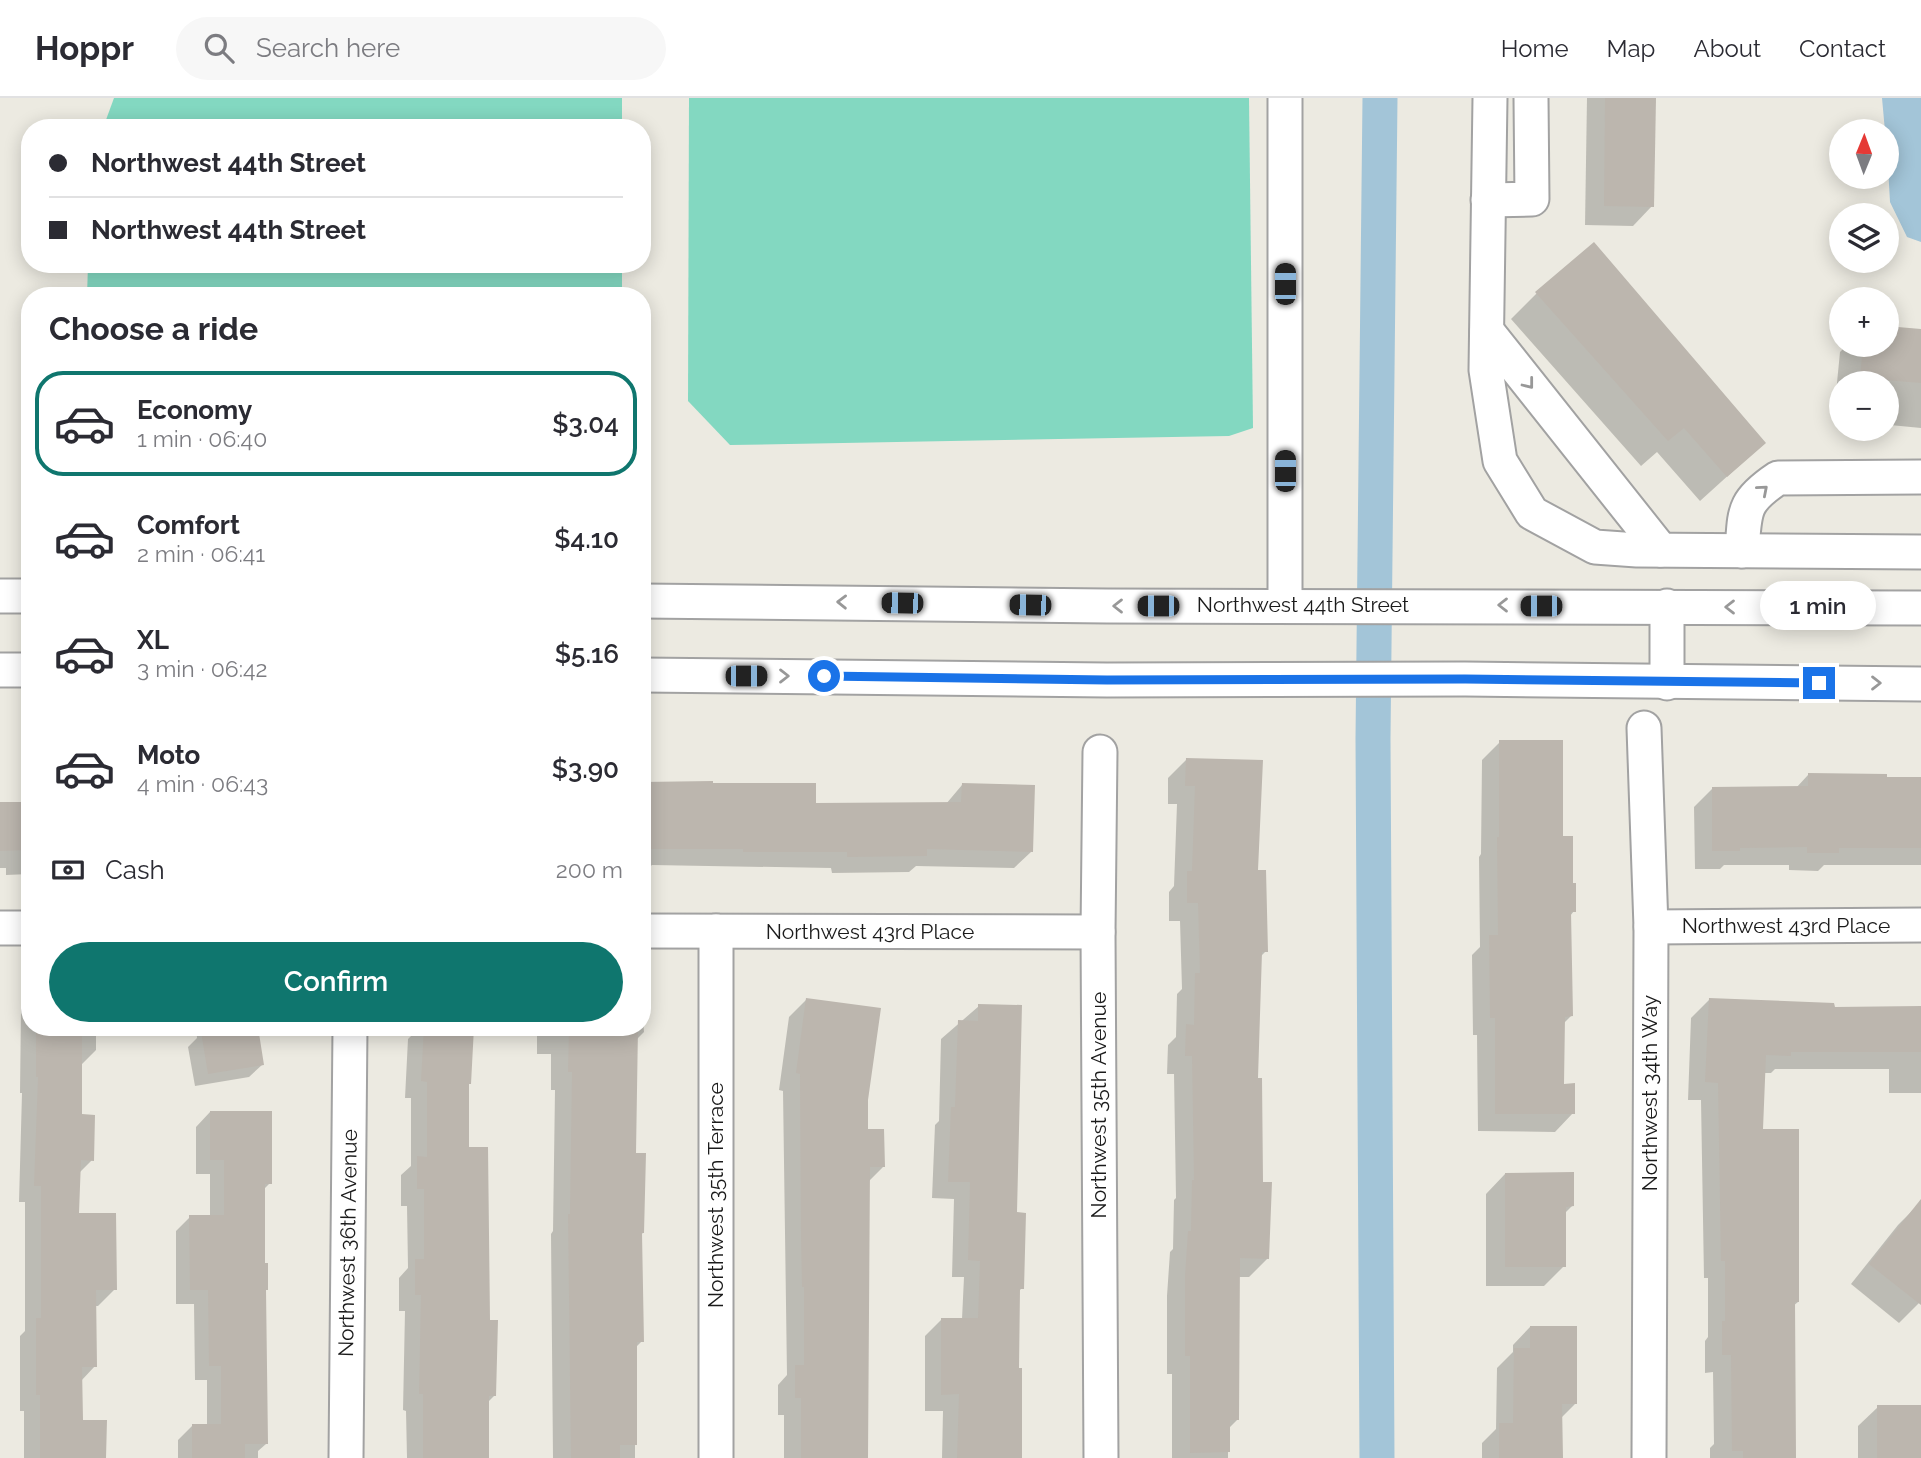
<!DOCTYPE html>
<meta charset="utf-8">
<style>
:root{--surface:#fff;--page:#f7f7f7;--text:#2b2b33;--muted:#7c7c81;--line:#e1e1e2;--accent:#0f766e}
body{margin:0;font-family:Raleway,sans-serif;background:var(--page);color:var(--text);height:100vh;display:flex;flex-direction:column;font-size:26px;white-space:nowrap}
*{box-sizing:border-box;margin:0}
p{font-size:23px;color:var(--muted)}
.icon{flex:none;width:38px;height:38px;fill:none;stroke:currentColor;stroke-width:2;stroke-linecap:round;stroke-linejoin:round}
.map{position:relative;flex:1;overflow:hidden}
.details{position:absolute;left:21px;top:189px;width:630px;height:749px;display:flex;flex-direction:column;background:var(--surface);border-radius:28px;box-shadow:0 4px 18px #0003}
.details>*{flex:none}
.hud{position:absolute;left:21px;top:21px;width:630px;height:154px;border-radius:28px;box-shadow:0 4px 18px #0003;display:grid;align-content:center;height:154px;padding:0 28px;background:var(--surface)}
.needle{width:46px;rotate:1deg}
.controls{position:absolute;left:1829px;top:21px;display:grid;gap:14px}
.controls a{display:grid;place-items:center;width:70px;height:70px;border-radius:50%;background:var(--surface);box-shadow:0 4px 18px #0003;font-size:35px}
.end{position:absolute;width:32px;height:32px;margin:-16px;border:9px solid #1a73e8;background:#fff;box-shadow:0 0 0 4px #fff}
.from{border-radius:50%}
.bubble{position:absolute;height:49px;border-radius:24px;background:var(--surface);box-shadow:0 4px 18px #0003;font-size:23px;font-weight:600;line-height:49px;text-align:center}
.car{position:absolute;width:21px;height:42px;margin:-21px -10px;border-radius:9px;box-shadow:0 0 5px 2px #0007;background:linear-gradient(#222 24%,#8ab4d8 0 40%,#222 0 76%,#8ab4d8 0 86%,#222 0)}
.hud b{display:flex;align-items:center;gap:24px;height:66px;font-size:26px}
.hud b+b{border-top:2px solid var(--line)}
.hud i{width:18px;height:18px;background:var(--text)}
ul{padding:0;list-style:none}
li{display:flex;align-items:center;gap:21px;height:105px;margin:0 14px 10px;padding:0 14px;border:4px solid transparent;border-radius:28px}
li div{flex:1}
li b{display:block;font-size:26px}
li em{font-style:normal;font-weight:600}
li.selected{border-color:var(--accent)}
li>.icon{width:63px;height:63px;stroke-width:1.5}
h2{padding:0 28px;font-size:32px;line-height:84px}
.pay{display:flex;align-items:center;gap:18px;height:77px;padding:0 28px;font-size:26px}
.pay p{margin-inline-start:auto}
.button{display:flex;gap:14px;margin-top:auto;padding:14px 28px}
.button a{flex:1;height:80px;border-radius:42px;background:var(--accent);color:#fff;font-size:28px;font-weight:600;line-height:80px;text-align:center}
header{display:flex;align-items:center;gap:42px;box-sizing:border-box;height:98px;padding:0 35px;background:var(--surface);border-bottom:2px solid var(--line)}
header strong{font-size:33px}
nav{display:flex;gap:38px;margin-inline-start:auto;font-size:24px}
.search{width:490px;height:63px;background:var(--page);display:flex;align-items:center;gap:18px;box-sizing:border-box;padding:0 24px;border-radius:38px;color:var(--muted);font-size:26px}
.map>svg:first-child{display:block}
</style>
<header>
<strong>Hoppr</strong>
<div class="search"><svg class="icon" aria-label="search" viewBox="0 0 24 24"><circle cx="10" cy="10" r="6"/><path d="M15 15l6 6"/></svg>Search here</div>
<nav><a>Home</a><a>Map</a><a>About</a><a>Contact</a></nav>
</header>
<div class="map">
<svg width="1921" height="1360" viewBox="0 0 1921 1360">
<rect width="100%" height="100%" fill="#eceae1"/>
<g fill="#83d8c1">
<polygon points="114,0 622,0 622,30 103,30"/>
<polygon points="689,0 1249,0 1253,330 1229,338 730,347 688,303"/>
<polygon points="88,166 622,166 622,198 87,198"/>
</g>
<polygon fill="#a3c5d8" points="1882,0 1921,0 1921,144 1907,139 1890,104 1886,33 1885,33"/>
<g fill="#0003">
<polygon points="1587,0 1654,0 1652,108 1633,128 1585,127"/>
<polygon points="1537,195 1764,345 1700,403 1657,354 1641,368 1511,221"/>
<polygon points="1921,233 1921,330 1890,327 1892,310 1886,309 1886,285 1841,285 1841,305 1835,305 1840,254 1847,247 1886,247"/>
<polygon points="1500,644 1561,740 1572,787 1574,813 1570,818 1571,918 1563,926 1562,988 1573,1015 1555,1034 1478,1033 1477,937 1473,937 1472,857 1480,849 1479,759 1481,756 1482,662"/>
<polygon points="1187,661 1257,774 1266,853 1260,859 1257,982 1261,1085 1268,1160 1249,1179 1238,1179 1238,1321 1228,1331 1228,1360 1172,1360 1172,1276 1167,1276 1167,1198 1170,1154 1173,1151 1174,1102 1176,1100 1174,976 1167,976 1168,947 1176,939 1177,896 1182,891 1180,823 1169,823 1169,794 1174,788 1177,706 1168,706 1168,680"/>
<polygon points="1808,677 1921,680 1921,767 1824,767 1818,773 1789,772 1789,767 1724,767 1720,771 1695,771 1694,709 1713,690 1796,690"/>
<polygon points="642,686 814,707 946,706 962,687 1031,754 1014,770 916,768 909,774 832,775 831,770 652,767 642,775"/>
<polygon points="0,705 30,705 30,776 6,777 6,770 0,770"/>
<polygon points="807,901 866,1002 866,1033 883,1069 868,1084 866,1360 784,1360 784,1317 778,1317 778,1287 787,1277 783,993 779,992 789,919"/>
<polygon points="30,902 30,929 96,929 96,952 81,967 81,1018 92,1062 78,1076 77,1117 115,1191 98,1208 95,1208 95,1268 81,1283 82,1324 105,1360 24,1360 24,1313 20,1313 20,1238 25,1233 25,1104 19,1104 22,995 20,995 21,911"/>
<polygon points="1709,902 1833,910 1921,910 1921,995 1889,995 1889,971 1775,971 1771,975 1763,975 1761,1033 1798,1204 1793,1208 1793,1360 1710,1360 1710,1350 1714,1346 1713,1274 1705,1275 1705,1243 1708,1239 1708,1180 1704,1180 1701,1002 1688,1002 1691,920"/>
<polygon points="642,904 644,934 636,942 634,1056 643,1135 640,1137 642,1243 635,1250 635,1360 553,1360 551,1136 553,1133 555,992 551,992 551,956 537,956 537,929 642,929"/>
<polygon points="979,908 1015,1116 1022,1190 1018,1194 1017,1272 1020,1360 942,1360 943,1313 925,1313 925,1238 942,1221 962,1221 964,1179 952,1179 954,1101 932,1100 935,1027 939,1023 941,941"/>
<polygon points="196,929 256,929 263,966 249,979 195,988 188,949 197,940"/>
<polygon points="420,929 473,929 468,987 467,1051 488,1223 495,1297 487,1305 488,1360 407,1360 406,1313 403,1312 405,1213 399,1213 399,1180 408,1170 407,1108 401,1108 401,1077 411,1068 411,1000 405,1000 408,941"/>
<polygon points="210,1014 270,1085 263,1092 266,1346 258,1353 258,1360 178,1360 178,1342 193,1327 207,1327 207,1282 195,1282 194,1206 176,1206 176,1133 190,1119 210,1119 210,1076 196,1076 196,1029"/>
<polygon points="1505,1076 1572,1108 1564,1116 1564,1168 1544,1188 1486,1188 1486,1096"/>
<polygon points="1917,1108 1921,1111 1921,1203 1899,1225 1851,1186 1898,1127"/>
<polygon points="1530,1229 1575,1306 1561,1320 1561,1360 1482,1360 1482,1345 1496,1331 1497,1270 1513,1254 1513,1247"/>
<polygon points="1878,1309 1921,1309 1921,1360 1858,1360 1858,1328"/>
</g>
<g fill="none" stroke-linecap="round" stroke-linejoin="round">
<polyline stroke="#a3c5d8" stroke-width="35" points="1377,1360 1373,640 1380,0"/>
</g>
<g fill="#bcb6ae">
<polygon points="1605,0 1656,0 1654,109 1604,108"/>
<polygon points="1594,144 1766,345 1727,379 1684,330 1668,343 1535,194"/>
<polygon points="1886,228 1921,231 1921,285 1860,280 1863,247 1886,247"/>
<polygon points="1499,642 1563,642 1563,738 1573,738 1573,785 1576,785 1576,814 1571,814 1573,918 1565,919 1564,986 1575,985 1575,1016 1495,1016 1495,920 1490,920 1489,837 1498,837 1497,739 1499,739"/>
<polygon points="1186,660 1263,662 1258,772 1266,772 1268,854 1262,854 1258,980 1262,980 1263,1084 1272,1084 1269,1161 1240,1160 1239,1322 1230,1322 1230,1354 1190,1355 1190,1258 1185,1258 1185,1178 1188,1133 1191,1133 1192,1082 1194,1082 1192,958 1185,958 1186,926 1194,927 1195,875 1200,875 1198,805 1187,805 1187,773 1192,773 1195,688 1185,688"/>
<polygon points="1808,675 1887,676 1887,679 1921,679 1921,750 1839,750 1839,755 1807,755 1807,749 1740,750 1740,753 1712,753 1712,689 1808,688"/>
<polygon points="713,683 713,685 816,685 816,705 961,704 962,685 1035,687 1033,754 927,751 927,758 847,759 847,754 743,754 743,751 642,751 642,684"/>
<polygon points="0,704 30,704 30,752 0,753"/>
<polygon points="806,900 881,910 868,1002 868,1031 884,1031 885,1069 870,1069 868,1360 801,1360 801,1300 795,1300 795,1267 804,1267 804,1189 802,1189 801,1137 800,976 796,975"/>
<polygon points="1709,900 1834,905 1835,909 1921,908 1921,954 1791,954 1791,958 1766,957 1763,1031 1799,1031 1799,1204 1795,1204 1796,1360 1743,1360 1743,1353 1732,1353 1731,1257 1722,1257 1722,1223 1725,1223 1725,1163 1721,1163 1718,985 1705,984"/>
<polygon points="978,906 1022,907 1017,1114 1026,1115 1024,1191 1020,1191 1019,1270 1022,1270 1022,1360 957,1360 959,1296 941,1297 941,1220 978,1220 980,1163 968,1162 970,1084 948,1084 951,1009 955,1009 958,922 978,923"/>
<polygon points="36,929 82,929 82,1016 95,1017 94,1063 81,1062 79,1115 116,1115 117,1192 96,1192 97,1269 82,1269 83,1322 107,1322 106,1360 40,1360 40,1297 36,1297 36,1220 41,1220 41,1088 34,1088 38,979 36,979"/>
<polygon points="211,929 258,929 264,967 208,976 201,934 211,932"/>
<polygon points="424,929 474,929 471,986 469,986 469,1049 488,1049 490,1222 498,1222 496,1298 489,1298 489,1360 423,1360 423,1296 419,1296 421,1197 415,1197 415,1161 424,1161 424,1091 417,1091 417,1058 427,1059 427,984 421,983"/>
<polygon points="569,929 638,929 636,1055 646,1055 644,1135 642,1135 644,1244 637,1244 637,1347 620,1347 620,1360 571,1360 568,1116 570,1116 572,974 568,974"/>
<polygon points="210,1013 272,1013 272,1086 265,1086 265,1165 268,1165 268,1192 266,1192 268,1346 245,1346 245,1360 192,1360 192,1326 221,1326 221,1268 209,1268 208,1192 190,1192 189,1117 224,1117 224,1062 210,1062"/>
<polygon points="1574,1074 1574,1108 1566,1109 1566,1169 1505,1169 1505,1075"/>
<polygon points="1921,1101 1921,1207 1869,1166"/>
<polygon points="1530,1228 1577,1228 1577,1306 1562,1306 1563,1360 1499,1360 1499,1325 1513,1325 1514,1250 1530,1250"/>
<rect x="1877" y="1307" width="44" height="53"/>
</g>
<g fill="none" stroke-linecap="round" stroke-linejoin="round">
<g stroke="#a2a2a2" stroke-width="37">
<g id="minor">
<polyline points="1490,0 1486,272 1500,363 1532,415 1595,449 1637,452 1921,454"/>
<polyline points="1488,102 1532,101 1531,0"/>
<polyline points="1487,233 1661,452"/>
<path d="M1742 453C1745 413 1742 404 1778 380L1921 379"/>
<polyline points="0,498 30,498"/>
<polyline points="642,503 1107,508 1921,510"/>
<polyline points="1285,507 1285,0"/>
<polyline points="1667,508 1667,585"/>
<polyline points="0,572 30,572"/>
<polyline points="642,577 1107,582 1465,581 1921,586"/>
<polyline points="1644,630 1651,829 1649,1360"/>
<polyline points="1100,654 1098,834 1101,1360"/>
<polyline points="1651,829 1921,827"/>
<polyline points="0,830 30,830"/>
<polyline points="642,833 1098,834"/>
<polyline points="716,833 716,1360"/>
<polyline points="346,1360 350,929"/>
</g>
</g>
<use href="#minor" stroke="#fff" stroke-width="33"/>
</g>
<defs><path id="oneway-chevron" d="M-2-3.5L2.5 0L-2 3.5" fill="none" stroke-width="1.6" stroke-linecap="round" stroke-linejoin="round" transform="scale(1.75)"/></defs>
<g stroke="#989898">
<use href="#oneway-chevron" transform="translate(1529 286) rotate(52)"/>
<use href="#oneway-chevron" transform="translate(1763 392) rotate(-41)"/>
<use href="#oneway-chevron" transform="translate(842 504) rotate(-179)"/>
<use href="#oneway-chevron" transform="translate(1503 507) rotate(-180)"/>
<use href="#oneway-chevron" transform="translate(1118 508) rotate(180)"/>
<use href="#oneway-chevron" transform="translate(1730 509) rotate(-180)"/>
<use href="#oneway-chevron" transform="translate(784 578)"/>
<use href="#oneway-chevron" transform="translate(1876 585)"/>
</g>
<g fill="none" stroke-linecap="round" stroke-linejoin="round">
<polyline stroke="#1a73e8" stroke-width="9" points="824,578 1107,582 1465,581 1819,585"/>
</g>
<g text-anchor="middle" stroke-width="5" stroke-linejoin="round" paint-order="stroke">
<g font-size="21" fill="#1b1b1b" stroke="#fff">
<text x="1303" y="514">Northwest 44th Street</text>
<text x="1786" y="835">Northwest 43rd Place</text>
<text x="870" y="841">Northwest 43rd Place</text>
<text transform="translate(1650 995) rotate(-90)" y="7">Northwest 34th Way</text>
<text transform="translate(1099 1007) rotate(-90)" y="7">Northwest 35th Avenue</text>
<text transform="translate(716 1097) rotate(-90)" y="7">Northwest 35th Terrace</text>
<text transform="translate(348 1145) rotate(-89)" y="7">Northwest 36th Avenue</text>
</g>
</g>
</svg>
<div class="controls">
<a><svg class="needle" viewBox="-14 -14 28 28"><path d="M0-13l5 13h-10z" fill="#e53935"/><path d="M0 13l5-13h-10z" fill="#7c7c81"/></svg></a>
<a><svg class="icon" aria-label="layers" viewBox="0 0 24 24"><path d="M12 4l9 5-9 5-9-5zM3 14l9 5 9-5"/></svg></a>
<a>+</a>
<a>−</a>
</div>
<i class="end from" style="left:824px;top:578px"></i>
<i class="end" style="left:1819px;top:585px"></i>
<div class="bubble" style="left:1760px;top:483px;width:116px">1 min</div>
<i class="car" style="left:1285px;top:186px;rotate:0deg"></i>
<i class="car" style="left:1285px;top:373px;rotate:0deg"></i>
<i class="car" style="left:902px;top:505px;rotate:271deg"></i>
<i class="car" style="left:1030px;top:507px;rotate:271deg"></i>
<i class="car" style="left:1158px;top:508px;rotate:270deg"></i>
<i class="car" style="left:1541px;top:508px;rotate:270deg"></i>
<i class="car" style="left:746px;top:578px;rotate:90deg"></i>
<div class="hud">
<b><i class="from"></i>Northwest 44th Street</b>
<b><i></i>Northwest 44th Street</b>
</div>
<section class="details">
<h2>Choose a ride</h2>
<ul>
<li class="selected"><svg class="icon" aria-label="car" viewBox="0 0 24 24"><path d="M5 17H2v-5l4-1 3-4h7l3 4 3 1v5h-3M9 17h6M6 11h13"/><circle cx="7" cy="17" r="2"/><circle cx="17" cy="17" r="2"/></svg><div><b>Economy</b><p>1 min · 06:40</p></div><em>$3.04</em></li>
<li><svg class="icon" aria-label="car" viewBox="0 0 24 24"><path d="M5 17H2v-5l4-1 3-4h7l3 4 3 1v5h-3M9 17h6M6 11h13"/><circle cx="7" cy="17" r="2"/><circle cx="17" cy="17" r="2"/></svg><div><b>Comfort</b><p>2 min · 06:41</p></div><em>$4.10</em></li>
<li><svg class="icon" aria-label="car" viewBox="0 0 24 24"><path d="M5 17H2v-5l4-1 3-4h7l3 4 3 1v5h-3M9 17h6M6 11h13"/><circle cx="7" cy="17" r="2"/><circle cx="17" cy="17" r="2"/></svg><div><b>XL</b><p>3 min · 06:42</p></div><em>$5.16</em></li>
<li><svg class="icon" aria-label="car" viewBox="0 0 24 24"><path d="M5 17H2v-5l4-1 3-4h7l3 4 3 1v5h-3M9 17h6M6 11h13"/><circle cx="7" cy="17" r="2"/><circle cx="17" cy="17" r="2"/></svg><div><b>Moto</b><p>4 min · 06:43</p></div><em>$3.90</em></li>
</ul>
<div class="pay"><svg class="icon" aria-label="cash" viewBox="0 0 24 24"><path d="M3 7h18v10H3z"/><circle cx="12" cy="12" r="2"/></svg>Cash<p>200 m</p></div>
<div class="button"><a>Confirm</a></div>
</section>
</div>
